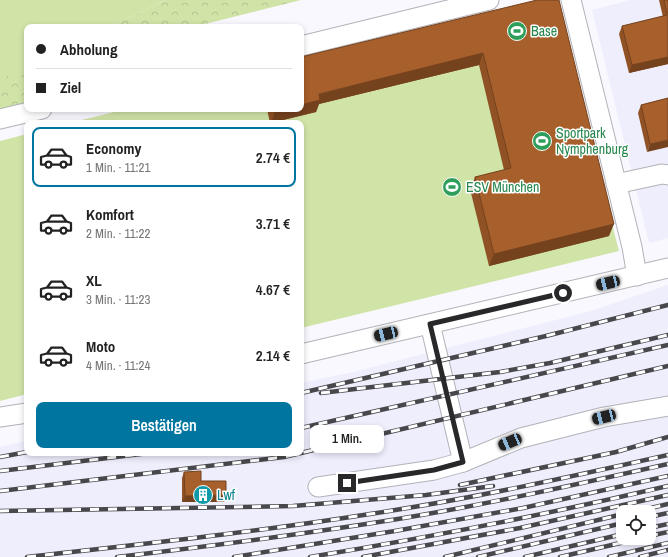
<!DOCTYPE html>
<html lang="de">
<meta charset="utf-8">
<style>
:root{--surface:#fff;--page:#f6f6f6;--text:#222;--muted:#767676;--line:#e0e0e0;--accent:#00759f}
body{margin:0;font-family:"Archivo Narrow",sans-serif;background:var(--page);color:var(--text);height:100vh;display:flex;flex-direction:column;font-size:15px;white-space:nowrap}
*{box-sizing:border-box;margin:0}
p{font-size:13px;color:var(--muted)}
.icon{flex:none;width:22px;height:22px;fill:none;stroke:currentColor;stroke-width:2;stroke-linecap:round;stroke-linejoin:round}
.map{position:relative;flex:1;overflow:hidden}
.side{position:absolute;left:24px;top:120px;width:280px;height:336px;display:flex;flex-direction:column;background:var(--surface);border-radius:8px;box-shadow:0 2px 6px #0003}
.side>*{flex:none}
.banner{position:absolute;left:24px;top:24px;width:280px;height:88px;border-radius:8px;box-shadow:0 2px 6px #0003;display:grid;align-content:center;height:88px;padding:0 12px;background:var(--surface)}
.tools{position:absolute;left:616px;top:505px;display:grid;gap:8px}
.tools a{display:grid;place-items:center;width:40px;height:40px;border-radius:8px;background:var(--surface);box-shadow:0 2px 6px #0003;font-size:20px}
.end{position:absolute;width:18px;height:18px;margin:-9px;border:5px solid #28282b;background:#fff;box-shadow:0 0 0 2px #fff}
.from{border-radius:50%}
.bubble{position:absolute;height:28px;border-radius:8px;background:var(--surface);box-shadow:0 2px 6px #0003;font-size:13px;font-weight:600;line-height:28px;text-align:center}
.car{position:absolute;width:12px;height:24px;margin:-12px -6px;border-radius:5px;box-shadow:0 0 3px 1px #0007;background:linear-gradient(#222 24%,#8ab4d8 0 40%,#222 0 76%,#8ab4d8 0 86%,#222 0)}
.banner b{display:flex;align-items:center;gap:14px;height:38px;font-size:15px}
.banner b+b{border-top:1px solid var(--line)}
.banner i{width:10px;height:10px;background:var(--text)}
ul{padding:7px 0 0;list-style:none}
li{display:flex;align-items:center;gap:12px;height:60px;margin:0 8px 6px;padding:0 4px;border:2px solid transparent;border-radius:8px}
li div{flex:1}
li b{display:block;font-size:15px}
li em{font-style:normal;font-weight:600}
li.current{border-color:var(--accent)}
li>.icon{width:36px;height:36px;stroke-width:1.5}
.primary-button{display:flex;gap:8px;margin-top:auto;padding:8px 12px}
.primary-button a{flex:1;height:46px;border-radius:8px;background:var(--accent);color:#fff;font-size:16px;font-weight:600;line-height:46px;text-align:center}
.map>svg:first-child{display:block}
</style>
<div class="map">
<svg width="668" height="557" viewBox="0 0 668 557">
<defs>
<pattern id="park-crowns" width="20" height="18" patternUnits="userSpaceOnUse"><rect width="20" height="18" fill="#d1e4a8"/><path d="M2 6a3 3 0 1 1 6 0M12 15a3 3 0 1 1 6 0" fill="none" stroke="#b3c491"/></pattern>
</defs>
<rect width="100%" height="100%" fill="#f8f8fe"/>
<g fill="#eeeefd" fill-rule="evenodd">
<polygon points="631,0 668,0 668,238 649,243 592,10"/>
<path d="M668 285V557H0V447L27 441V453H301V383L353 372 591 311ZM623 512H649V538H623Z"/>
</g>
<g fill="url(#park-crowns)">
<polygon points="166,0 301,0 193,27 109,27"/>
<polygon points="27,66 27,106 0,113 0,78"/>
</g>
<g fill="#d1e4a8">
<polygon points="0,0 166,0 109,27 27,27 27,66 0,79"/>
<polygon points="554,2 619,251 301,328 301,123 70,123 126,109 301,109"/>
<polygon points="27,134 27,394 0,401 0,141"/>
</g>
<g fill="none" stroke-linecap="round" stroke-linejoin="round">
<g stroke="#b2b2b9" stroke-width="21">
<g id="minor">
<polyline points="571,0 632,247 637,276"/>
<polyline points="301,46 489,0"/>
<polyline points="0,119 42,109"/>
<polyline points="616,184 662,174 668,175"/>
<polyline points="430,324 463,462"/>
<polyline points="301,354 668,268"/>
<polyline points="0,417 27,413"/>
<polyline points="318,487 434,470 463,462 521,438 604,417 668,406"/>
</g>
</g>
<use href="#minor" stroke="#fff" stroke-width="19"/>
<g stroke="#48484c" stroke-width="4.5">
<g id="rail">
<polyline points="301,393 546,336 668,305"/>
<polyline points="321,393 500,372 550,363 668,335"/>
<polyline points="301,428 668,345"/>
<polyline points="0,457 27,452"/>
<polyline points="0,471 149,453"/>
<polyline points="460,485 616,452 668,437"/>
<polyline points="0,491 284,457 668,366"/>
<polyline points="0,511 293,506 426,495 493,486"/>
<polyline points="634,512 668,504"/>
<polyline points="649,517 668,513"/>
<polyline points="649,528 668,524"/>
<polyline points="649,536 668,532"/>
<path d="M27 557C142 544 256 532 370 514 470 499 570 477 668 455"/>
<path d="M117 557C211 546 305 534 398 519 489 504 579 484 668 464"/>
<polyline points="234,557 395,531 523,508 668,476"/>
<path d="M310 557C431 537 549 514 668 486"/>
<polyline points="363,557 520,528 668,495"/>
<polyline points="445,557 623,514"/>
<polyline points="478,557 623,523"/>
<polyline points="525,557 623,534"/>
<polyline points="560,557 642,538"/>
<polyline points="609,557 668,543"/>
<polyline points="640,557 668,550"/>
</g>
</g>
<use href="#rail" stroke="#fff" stroke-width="3" stroke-dasharray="9" stroke-linecap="butt"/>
</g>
<g fill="#905225">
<polygon points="537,0 609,236 489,266 470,189 475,177 504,170 479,65 319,104 316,112 270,123 267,109 301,109"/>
<polygon points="659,0 668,0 668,64 629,73 619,34 622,26 663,17"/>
<polygon points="668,98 647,152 638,113 641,105"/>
<polygon points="184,472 226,495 224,502 182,502 182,478"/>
</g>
<g fill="#75421e">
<polygon points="483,53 479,65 319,104 316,112 271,123 275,111 285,109 301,109 301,105 319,94"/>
<polygon points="668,57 668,64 629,73 632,65"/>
<polygon points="668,140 668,147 647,152 650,144"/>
<polygon points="614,224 609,236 489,266 494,254"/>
<polygon points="226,495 224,502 182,502 185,496"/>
</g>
<g fill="#a75f2b" stroke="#75421e">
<polygon points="537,0 559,0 614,224 494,254 475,177 511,168 483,53 319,94 320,100 301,105 301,57"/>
<polygon points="664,0 668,0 668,57 632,65 622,26 667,15"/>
<polygon points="668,98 668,140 650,144 641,105"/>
<polygon points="274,109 285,109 275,111"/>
<polygon points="201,471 201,481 226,481 226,495 185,496 184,472"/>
</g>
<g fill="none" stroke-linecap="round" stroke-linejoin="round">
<polyline stroke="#28282b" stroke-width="5" points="347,483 434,470 463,462 430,324 563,293"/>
</g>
<defs>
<g id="stadium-disc" transform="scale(1)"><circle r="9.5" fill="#2e9e5b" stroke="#fff"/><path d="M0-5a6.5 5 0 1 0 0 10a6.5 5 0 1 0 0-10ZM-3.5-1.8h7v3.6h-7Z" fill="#fff"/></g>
<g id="building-disc" transform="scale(1)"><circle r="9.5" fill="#0f9aa8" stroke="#fff"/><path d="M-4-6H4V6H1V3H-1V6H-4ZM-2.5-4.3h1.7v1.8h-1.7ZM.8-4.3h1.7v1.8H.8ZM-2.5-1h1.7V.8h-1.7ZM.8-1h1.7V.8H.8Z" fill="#fff"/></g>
</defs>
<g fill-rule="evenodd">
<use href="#stadium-disc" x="517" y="31"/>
<use href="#stadium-disc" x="542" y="141"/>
<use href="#stadium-disc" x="452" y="187"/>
<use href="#building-disc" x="203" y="495"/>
</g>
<g text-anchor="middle" stroke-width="3" stroke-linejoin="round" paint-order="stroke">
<g font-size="14" fill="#27864d" stroke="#fff" text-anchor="start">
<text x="531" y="36">Base</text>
<text x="556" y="138">Sportpark<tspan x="556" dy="16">Nymphenburg</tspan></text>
<text x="466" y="192">ESV München</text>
</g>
<g font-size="14" fill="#0d838f" stroke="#fff" text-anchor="start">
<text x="217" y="500">Lwf</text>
</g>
</g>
</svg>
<div class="tools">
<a><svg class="icon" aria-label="locate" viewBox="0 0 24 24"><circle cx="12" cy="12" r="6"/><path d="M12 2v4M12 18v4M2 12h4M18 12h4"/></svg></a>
</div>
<i class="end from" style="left:563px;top:293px"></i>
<i class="end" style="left:347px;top:483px"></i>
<div class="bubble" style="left:310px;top:425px;width:74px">1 Min.</div>
<i class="car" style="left:608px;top:283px;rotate:257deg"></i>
<i class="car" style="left:386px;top:334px;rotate:257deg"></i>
<i class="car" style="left:604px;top:417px;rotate:256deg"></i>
<i class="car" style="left:510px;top:442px;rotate:247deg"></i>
<div class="banner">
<b><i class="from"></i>Abholung</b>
<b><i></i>Ziel</b>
</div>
<section class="side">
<ul>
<li class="current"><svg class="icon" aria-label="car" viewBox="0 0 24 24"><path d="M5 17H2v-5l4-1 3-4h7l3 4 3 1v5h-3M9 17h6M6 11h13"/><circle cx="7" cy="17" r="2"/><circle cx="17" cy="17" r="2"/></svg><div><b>Economy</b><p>1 Min. · 11:21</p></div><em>2.74 €</em></li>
<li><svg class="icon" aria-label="car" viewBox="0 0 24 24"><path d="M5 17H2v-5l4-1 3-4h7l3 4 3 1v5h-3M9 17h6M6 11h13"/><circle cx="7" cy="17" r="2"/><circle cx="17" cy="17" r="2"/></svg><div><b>Komfort</b><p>2 Min. · 11:22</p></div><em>3.71 €</em></li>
<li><svg class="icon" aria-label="car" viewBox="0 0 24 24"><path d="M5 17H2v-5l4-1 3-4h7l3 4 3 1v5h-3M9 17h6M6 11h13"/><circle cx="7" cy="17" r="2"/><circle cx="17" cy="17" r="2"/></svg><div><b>XL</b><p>3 Min. · 11:23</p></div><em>4.67 €</em></li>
<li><svg class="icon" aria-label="car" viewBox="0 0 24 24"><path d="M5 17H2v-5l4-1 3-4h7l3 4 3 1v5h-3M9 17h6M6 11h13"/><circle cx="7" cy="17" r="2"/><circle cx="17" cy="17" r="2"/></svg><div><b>Moto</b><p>4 Min. · 11:24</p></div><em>2.14 €</em></li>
</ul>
<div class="primary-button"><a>Bestätigen</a></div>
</section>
</div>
